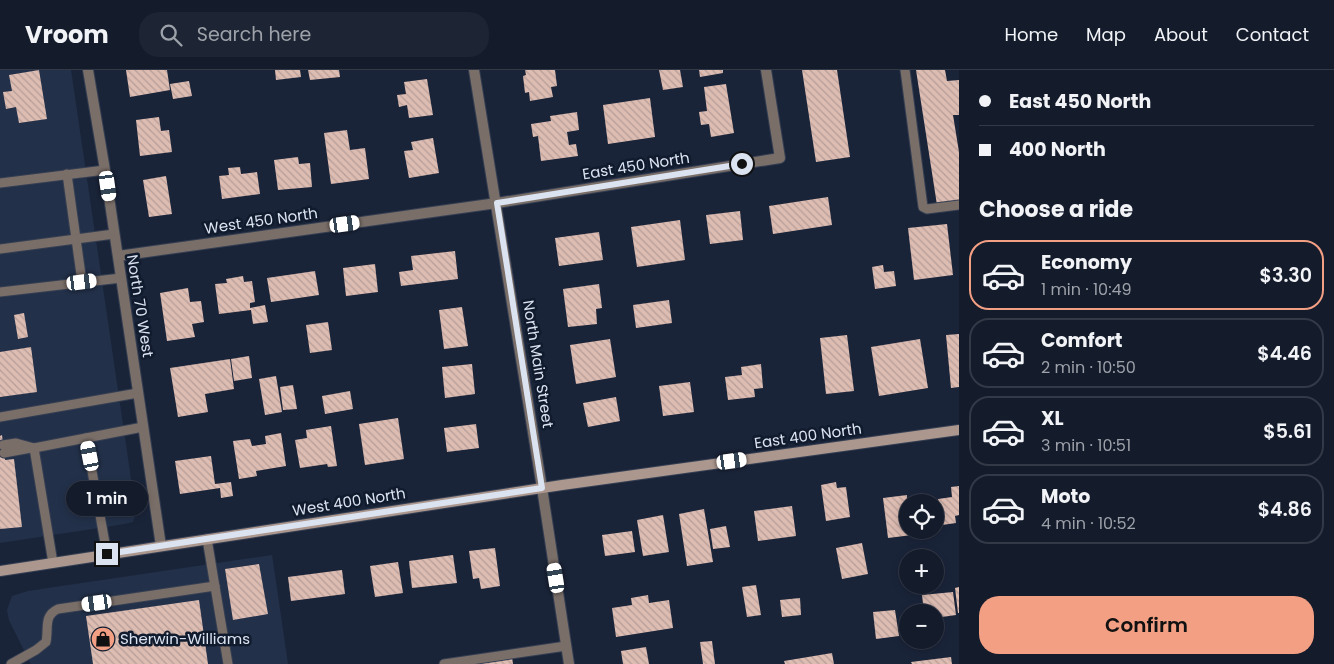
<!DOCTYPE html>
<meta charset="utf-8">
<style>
:root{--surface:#141b2b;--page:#1d2433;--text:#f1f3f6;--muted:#9da1a9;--line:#333947;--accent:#f39f83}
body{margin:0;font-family:Poppins,sans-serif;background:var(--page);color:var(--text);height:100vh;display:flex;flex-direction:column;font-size:19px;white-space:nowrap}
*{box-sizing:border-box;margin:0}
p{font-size:16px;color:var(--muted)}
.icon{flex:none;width:28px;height:28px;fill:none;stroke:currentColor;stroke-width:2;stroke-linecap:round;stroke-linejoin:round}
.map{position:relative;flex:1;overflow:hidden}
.details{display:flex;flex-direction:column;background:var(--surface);width:375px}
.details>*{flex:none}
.hud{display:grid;align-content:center;height:110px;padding:0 20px;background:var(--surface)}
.tools{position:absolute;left:899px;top:424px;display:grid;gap:10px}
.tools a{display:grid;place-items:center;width:45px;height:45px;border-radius:50%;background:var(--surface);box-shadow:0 2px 8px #0003,0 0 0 1px var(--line);font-size:25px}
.end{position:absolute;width:22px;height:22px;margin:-11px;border:6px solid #dbe3f1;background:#111;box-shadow:0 0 0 2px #111}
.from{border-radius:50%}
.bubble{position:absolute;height:35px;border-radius:18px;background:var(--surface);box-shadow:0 2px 8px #0003,0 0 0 1px var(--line);font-size:16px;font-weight:600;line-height:35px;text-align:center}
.car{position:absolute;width:15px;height:30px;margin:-15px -8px;border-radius:6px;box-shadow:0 0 4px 1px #0007;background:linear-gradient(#fff 24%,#345 0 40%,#fff 0 76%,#345 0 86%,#fff 0)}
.hud b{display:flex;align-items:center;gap:18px;height:48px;font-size:19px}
.hud b+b{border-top:1px solid var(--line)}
.hud i{width:12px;height:12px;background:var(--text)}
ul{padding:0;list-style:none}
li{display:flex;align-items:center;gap:15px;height:70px;margin:0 10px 8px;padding:0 10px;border:2px solid var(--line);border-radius:20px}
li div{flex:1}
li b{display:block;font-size:19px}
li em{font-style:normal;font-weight:600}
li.on{border-color:var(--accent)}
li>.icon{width:45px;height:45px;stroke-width:1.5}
h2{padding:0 20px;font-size:22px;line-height:60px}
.button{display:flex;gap:10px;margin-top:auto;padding:10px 20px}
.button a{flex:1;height:58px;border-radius:20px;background:var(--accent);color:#111;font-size:20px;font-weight:600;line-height:58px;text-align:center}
header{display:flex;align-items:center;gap:30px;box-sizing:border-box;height:70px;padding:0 25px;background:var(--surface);border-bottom:1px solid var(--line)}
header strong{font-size:24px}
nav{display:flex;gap:28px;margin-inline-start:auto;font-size:18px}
.search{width:350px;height:45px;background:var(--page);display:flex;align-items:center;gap:12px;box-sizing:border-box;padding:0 18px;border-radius:20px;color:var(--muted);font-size:19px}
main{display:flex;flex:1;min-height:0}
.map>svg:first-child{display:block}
</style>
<header>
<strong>Vroom</strong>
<div class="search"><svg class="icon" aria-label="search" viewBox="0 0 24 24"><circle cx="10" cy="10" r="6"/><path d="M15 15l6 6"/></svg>Search here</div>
<nav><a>Home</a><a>Map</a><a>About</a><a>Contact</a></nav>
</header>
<main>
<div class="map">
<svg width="959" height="594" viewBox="0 0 959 594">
<defs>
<pattern id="building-back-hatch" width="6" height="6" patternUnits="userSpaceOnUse" patternTransform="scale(1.25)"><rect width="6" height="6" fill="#ddbcb2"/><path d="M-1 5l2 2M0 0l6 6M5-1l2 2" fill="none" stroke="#b69e98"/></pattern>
</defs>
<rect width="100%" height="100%" fill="#1a2439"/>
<g fill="#223049">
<polygon points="0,0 71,0 136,443 133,452 125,454 0,473"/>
<polygon points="272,485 288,594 31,594 9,550 7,540 12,526 28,521"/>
</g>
<g fill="url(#building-back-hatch)">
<polygon points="39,0 47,49 19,53 16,37 6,39 3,22 12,21 9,5"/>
<polygon points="126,0 167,0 170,20 130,27"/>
<polygon points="275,0 300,0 301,7 276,10"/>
<polygon points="308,0 339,0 340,7 310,10"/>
<polygon points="525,0 555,0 557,16 551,17 553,27 530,31 529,22 525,23 523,6 526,5"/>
<polygon points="659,0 680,0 683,17 663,20"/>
<polygon points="699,0 723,0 723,3 700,7"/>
<polygon points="802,0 837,0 850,87 816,92"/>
<polygon points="916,0 945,0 947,11 959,10 959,45 953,45 959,82 959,132 937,135"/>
<polygon points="427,9 433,45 409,48 407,35 399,37 397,25 406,24 404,12"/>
<polygon points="189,11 192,26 173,29 170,14"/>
<polygon points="726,14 734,63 711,67 709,54 701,55 699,42 707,41 704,17"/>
<polygon points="650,28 655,67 608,74 603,35"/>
<polygon points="577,42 579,60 567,62 569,75 576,74 578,86 541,91 538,66 533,67 531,54 551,51 550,46"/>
<polygon points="159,47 161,61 169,60 172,82 140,86 136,50"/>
<polygon points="347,60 350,80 365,78 369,109 331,114 324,63"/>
<polygon points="433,68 439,103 409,108 404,81 413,80 411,72"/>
<polygon points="298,87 299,94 310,93 312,117 278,120 274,90"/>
<polygon points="240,97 241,104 257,102 260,124 222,129 219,106 229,105 228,98"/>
<polygon points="166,106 172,144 149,147 143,110"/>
<polygon points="828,127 832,155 773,164 769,136"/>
<polygon points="740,141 743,170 710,174 706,145"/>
<polygon points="680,150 685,190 637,197 631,157"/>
<polygon points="947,154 953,205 914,210 908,158"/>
<polygon points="599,162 603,190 559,196 555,168"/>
<polygon points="455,181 458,209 401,216 399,202 413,200 411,186"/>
<polygon points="375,194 378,222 346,226 343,198"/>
<polygon points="883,195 884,202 894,201 896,216 875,219 872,197"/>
<polygon points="315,201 319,225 271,232 267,208"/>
<polygon points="243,206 244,212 252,211 255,232 250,233 250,238 265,235 268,252 253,254 251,240 219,244 215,214 227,213 226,209"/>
<polygon points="599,214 602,238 596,239 597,254 568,257 563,219"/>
<polygon points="188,218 190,232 201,231 204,252 192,254 195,267 167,271 160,223"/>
<polygon points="669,230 672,253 636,258 633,235"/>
<polygon points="462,237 468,276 444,279 439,240"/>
<polygon points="24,243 28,267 18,269 14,245"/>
<polygon points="328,252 332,280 310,283 306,255"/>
<polygon points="959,264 959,317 951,318 946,265"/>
<polygon points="847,265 854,321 826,324 820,268"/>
<polygon points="610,269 616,307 576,314 570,275"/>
<polygon points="920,269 928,318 879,326 871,277"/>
<polygon points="31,277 37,322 0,327 0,282"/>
<polygon points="249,286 252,308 234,311 231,289"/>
<polygon points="230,289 234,319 205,324 208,342 178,347 170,298"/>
<polygon points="472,294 475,324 445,328 442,297"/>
<polygon points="761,294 763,318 754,319 755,327 728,330 725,307 742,305 741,297"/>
<polygon points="276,306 282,342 265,345 259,309"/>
<polygon points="690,312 694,342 663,346 659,316"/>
<polygon points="293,315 297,339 283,340 280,317"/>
<polygon points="350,321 353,339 325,344 322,326"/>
<polygon points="616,327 620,351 588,357 583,333"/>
<polygon points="398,348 404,389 365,395 359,354"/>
<polygon points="476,354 479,378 447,382 444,358"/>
<polygon points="331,356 337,396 328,397 327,394 300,398 295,370 307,368 306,360"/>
<polygon points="281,363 286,396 256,401 257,406 239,409 233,371 250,369 252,376 266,374 265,366"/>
<polygon points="2,365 5,390 14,389 22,457 0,459 0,366"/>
<polygon points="211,386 215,414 231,412 233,426 221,428 220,418 180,424 175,391"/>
<polygon points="836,412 837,418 846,417 850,447 826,451 821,415"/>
<polygon points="959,416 959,445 955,446 956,453 942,455 938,429 952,427 951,417"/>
<polygon points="907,425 908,460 911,460 912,465 888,468 883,428"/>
<polygon points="792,436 796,466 758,471 754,441"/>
<polygon points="704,439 713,492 687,496 679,444"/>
<polygon points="663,445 669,482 643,486 637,450"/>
<polygon points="726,456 730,477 713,479 710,459"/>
<polygon points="632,461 635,482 605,486 602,465"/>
<polygon points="862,473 868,504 842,509 836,478"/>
<polygon points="495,478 500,516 481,519 479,508 473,509 469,481"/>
<polygon points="453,485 457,513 412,518 409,491"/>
<polygon points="398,492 403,523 375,527 370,496"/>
<polygon points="259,494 268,544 233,550 225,499"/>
<polygon points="342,500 345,524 291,531 288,507"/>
<polygon points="756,515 761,545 747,547 742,517"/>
<polygon points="959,517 959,543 958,543 955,518"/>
<polygon points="953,522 956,545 935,548 935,542 924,542 922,525"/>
<polygon points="648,525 649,533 669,530 673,558 616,567 612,538 632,535 631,528"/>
<polygon points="800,528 801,545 782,547 780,530"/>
<polygon points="199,530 208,594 93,594 86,546"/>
<polygon points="895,540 899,566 876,569 873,542"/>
<polygon points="712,571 715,594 703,594 700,572"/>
<polygon points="646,577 649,594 623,594 621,581"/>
<polygon points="832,583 834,594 785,594 784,591"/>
<polygon points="512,587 513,594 466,594"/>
<polygon points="951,587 952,594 912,594 911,592"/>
</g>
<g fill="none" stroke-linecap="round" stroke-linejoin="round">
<g stroke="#353f53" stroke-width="11">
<g id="service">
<polyline points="905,0 923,137 927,139 959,135"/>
<polyline points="67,104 82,212"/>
<polyline points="0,113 105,100"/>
<polyline points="0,179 114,164"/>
<polyline points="0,222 121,208"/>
<polyline points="0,347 138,323"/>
<polyline points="86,368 107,484"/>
<polyline points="3,375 16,373 34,378"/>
<polyline points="4,383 31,378"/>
<polyline points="207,469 228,594"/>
<polyline points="53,493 34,378 143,357"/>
<path d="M11 594 36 580 46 572C49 558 43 546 58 539L215 516"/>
<polyline points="444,594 566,576"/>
</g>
</g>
<g stroke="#353f53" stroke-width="12">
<g id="minor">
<polyline points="88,0 105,100 161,476"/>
<polyline points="118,186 497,133 780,88 766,0"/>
<polyline points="542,418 569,594"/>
</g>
</g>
<g stroke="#353f53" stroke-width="12">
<polyline id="tertiary" points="474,0 542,418"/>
</g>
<g stroke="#353f53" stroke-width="12">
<polyline id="secondary" points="0,501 562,415 959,360"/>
</g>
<use href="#service" stroke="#7a6e68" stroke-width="9"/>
<use href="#minor" stroke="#7a6e68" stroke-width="10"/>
<use href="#tertiary" stroke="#7a6e68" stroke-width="10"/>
<use href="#secondary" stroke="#ab978e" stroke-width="10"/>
</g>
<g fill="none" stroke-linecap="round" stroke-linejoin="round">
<polyline stroke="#dbe3f1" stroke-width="6" points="107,484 542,418 497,133 742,94"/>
</g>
<defs>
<g id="shop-disc" transform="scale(1.25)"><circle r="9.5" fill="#f39f83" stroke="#101b2e"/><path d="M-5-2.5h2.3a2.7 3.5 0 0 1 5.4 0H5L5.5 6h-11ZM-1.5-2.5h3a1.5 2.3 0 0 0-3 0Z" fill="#111"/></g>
</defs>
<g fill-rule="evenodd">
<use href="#shop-disc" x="103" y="569"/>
</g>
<g text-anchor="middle" stroke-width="5" stroke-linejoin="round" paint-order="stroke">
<g font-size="15" fill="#dbe3f1" stroke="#101b2e">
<text transform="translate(636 96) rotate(-9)" y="5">East 450 North</text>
<text transform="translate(261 151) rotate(-8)" y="5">West 450 North</text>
<text transform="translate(140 236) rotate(81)" y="5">North 70 West</text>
<text transform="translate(538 294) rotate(81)" y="5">North Main Street</text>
<text transform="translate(808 366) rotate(-8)" y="5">East 400 North</text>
<text transform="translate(349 432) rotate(-9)" y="5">West 400 North</text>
</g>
<g font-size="15" fill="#dbe3f1" stroke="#101b2e" text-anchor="start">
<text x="120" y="574">Sherwin-Williams</text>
</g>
</g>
</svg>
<div class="tools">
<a><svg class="icon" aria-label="locate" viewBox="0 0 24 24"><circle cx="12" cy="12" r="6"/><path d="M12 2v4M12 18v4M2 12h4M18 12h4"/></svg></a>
<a>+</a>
<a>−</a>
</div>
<i class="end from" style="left:742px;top:94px"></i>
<i class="end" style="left:107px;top:484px"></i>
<div class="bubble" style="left:66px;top:411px;width:82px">1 min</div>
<i class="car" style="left:108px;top:116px;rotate:172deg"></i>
<i class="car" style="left:345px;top:154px;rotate:82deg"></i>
<i class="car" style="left:82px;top:212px;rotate:83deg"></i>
<i class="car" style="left:90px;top:386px;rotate:349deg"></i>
<i class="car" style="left:732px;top:391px;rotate:82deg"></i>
<i class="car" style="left:556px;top:508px;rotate:351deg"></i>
<i class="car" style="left:97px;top:533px;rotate:262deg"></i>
</div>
<section class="details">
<div class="hud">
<b><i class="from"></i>East 450 North</b>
<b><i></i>400 North</b>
</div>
<h2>Choose a ride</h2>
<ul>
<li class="on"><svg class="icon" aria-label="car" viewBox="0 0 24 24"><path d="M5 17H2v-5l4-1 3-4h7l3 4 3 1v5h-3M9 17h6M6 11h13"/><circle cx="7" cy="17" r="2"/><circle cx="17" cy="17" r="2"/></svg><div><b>Economy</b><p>1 min · 10:49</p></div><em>$3.30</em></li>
<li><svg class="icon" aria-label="car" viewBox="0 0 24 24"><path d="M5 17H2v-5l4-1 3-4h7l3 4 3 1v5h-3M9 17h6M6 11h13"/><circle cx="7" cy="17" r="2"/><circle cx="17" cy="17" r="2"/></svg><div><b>Comfort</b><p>2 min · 10:50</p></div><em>$4.46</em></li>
<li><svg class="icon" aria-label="car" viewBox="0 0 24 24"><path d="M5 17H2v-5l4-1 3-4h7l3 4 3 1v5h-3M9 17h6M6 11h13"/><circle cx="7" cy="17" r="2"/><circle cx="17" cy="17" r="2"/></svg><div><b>XL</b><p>3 min · 10:51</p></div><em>$5.61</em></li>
<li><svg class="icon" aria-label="car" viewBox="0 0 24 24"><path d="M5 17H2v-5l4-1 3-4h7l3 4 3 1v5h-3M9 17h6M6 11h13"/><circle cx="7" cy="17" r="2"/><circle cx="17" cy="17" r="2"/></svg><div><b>Moto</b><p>4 min · 10:52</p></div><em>$4.86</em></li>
</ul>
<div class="button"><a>Confirm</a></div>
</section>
</main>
